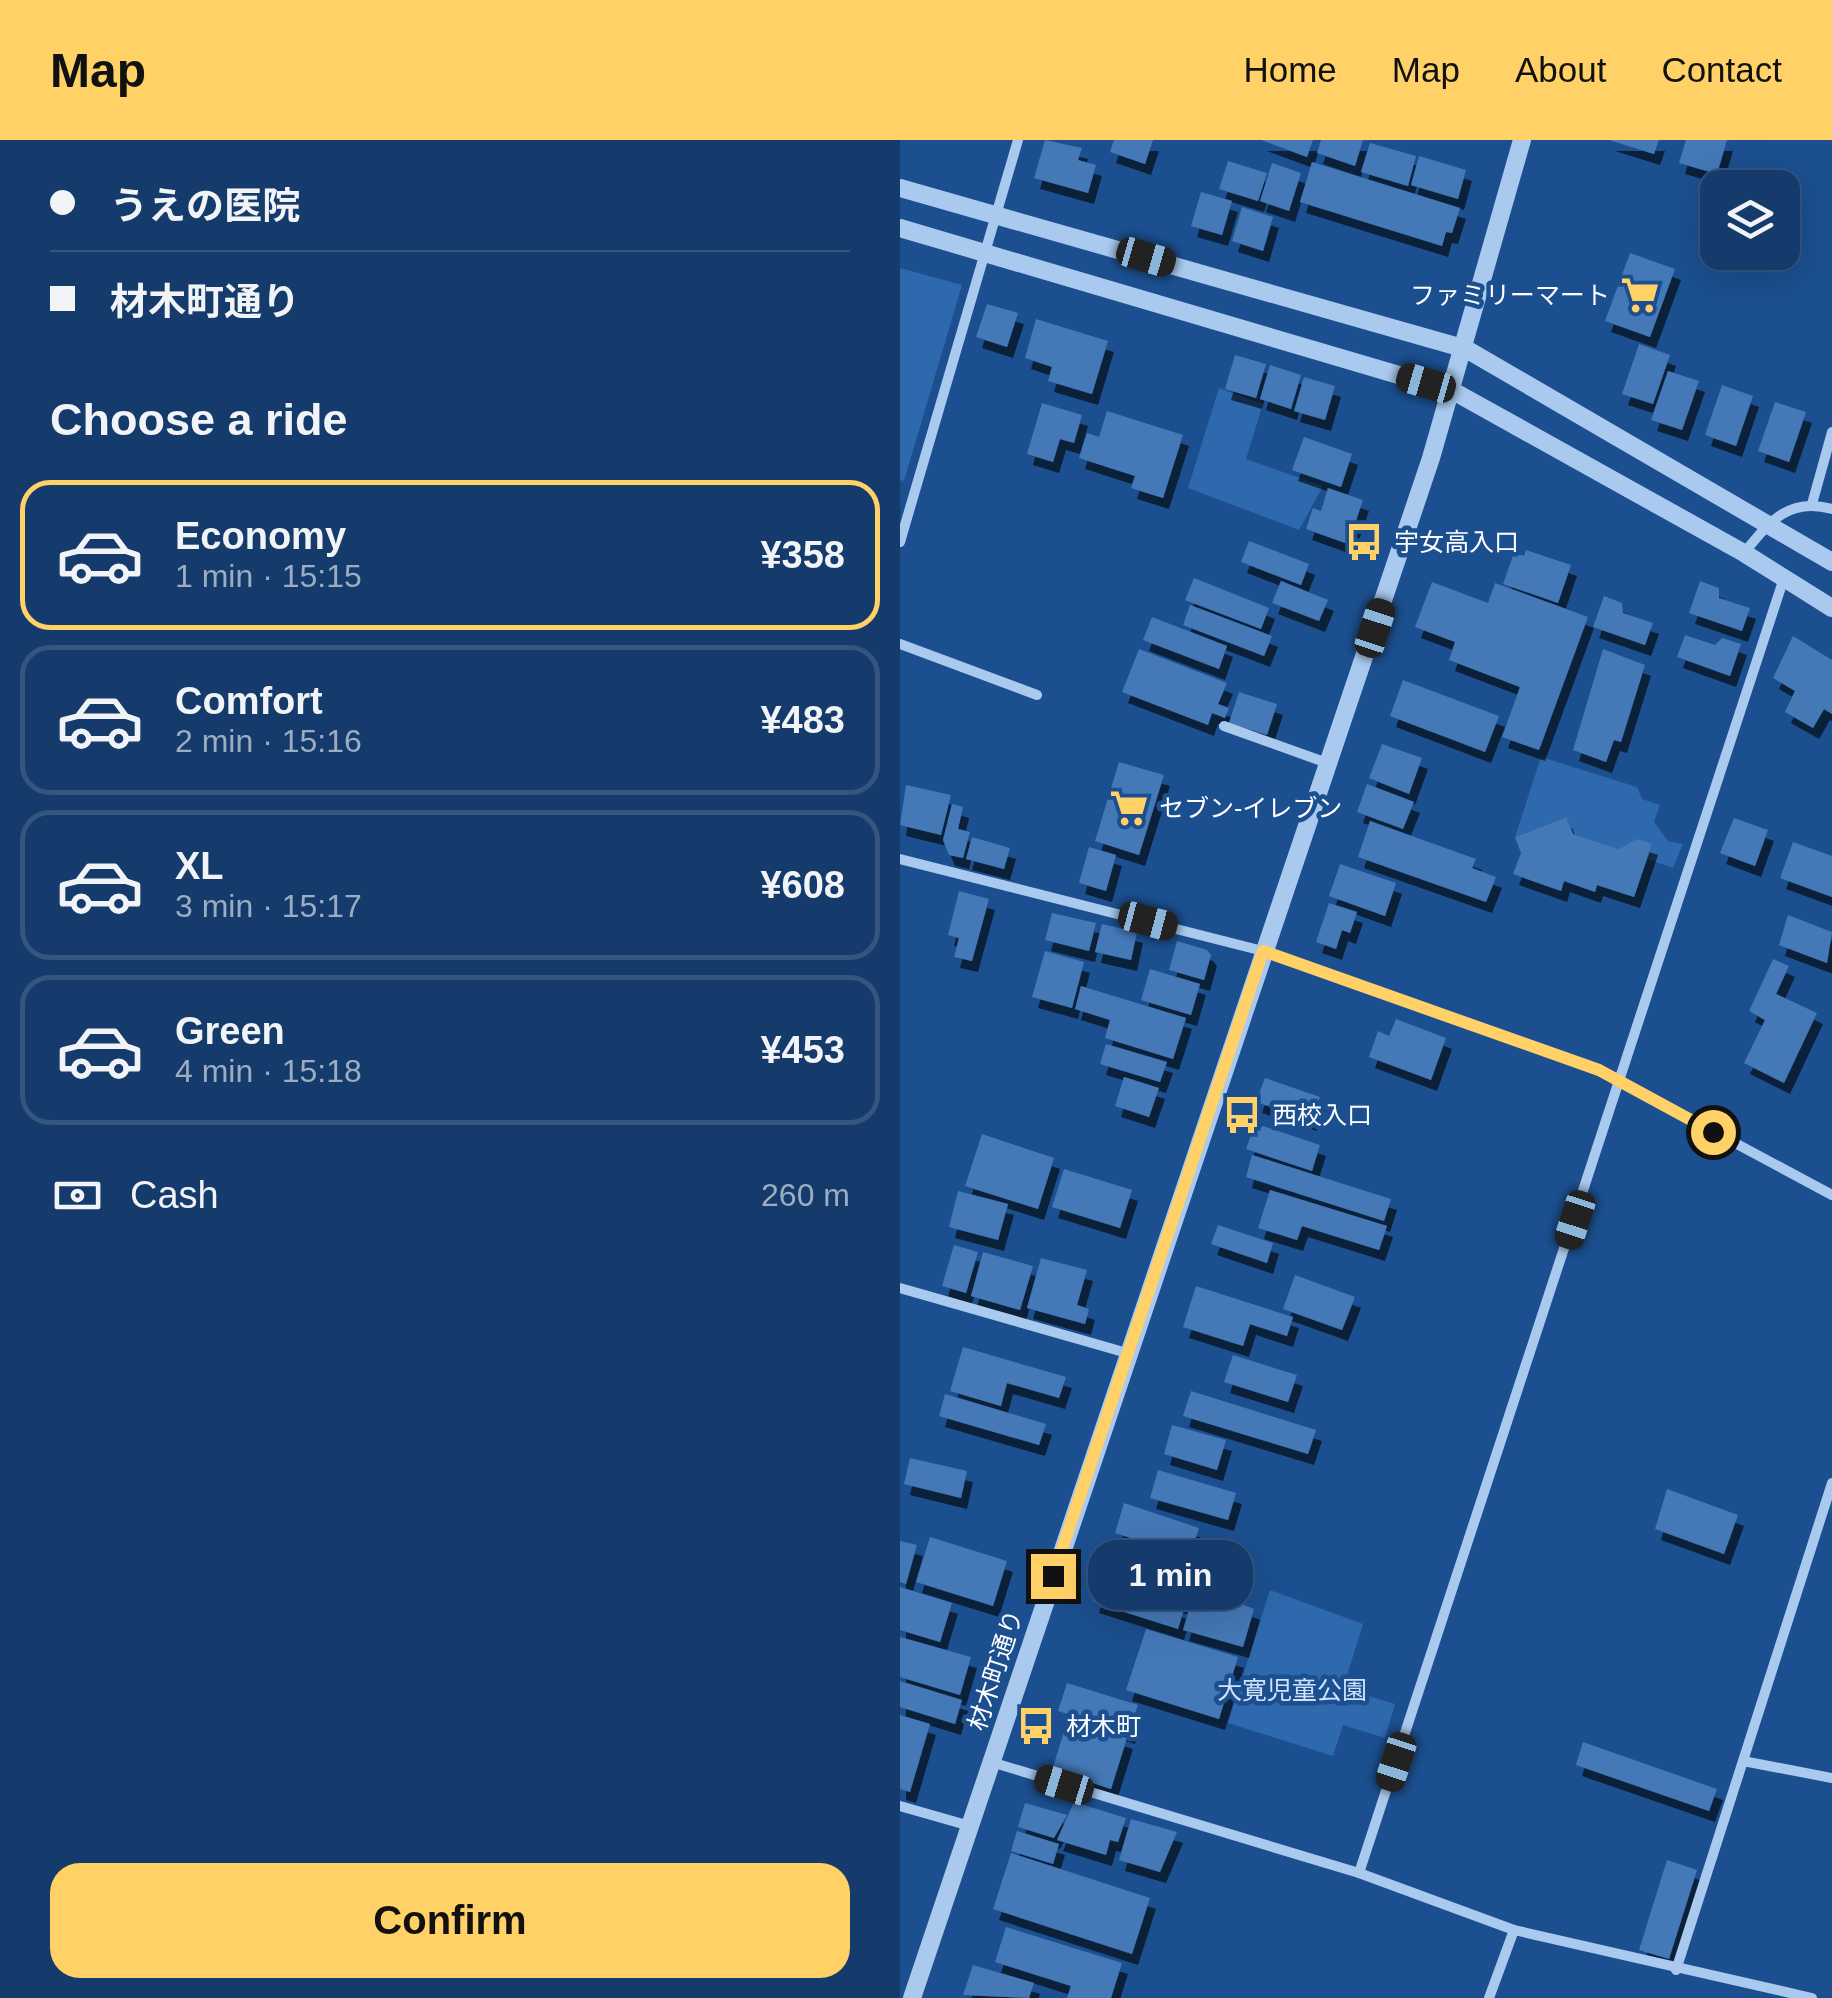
<!DOCTYPE html>
<meta charset="utf-8">
<style>
:root{--surface:#143b6b;--page:#214673;--text:#f1f3f6;--muted:#9dadc1;--line:#33557e;--accent:#ffd166}
body{margin:0;font-family:Helvetica,"Noto Sans JP",sans-serif;background:var(--page);color:var(--text);height:100vh;display:flex;flex-direction:column;font-size:38px;white-space:nowrap}
*{box-sizing:border-box;margin:0}
p{font-size:32px;color:var(--muted)}
.icon{flex:none;width:55px;height:55px;fill:none;stroke:currentColor;stroke-width:2;stroke-linecap:round;stroke-linejoin:round}
.map{position:relative;flex:1;overflow:hidden}
.side{display:flex;flex-direction:column;background:var(--surface);width:900px}
.side>*{flex:none}
.guide{display:grid;align-content:center;height:220px;padding:0 50px;background:var(--surface)}
.buttons{position:absolute;left:800px;top:30px;display:grid;gap:20px}
.buttons a{display:grid;place-items:center;width:100px;height:100px;border-radius:20px;background:var(--surface);box-shadow:0 10px 40px #0002,0 0 0 2px var(--line);font-size:50px}
.end{position:absolute;width:45px;height:45px;margin:-22px;border:12px solid #ffd166;background:#111;box-shadow:0 0 0 5px #111}
.from{border-radius:50%}
.bubble{position:absolute;height:70px;border-radius:30px;background:var(--surface);box-shadow:0 10px 40px #0002,0 0 0 2px var(--line);font-size:32px;font-weight:700;line-height:70px;text-align:center}
.car{position:absolute;width:30px;height:60px;margin:-30px -15px;border-radius:12px;box-shadow:0 0 8px 2px #0007;background:linear-gradient(#222 24%,#8ab4d8 0 40%,#222 0 76%,#8ab4d8 0 86%,#222 0)}
.guide b{display:flex;align-items:center;gap:35px;height:95px;font-size:38px}
.guide b+b{border-top:2px solid var(--line)}
.guide i{width:25px;height:25px;background:var(--text)}
ul{padding:0;list-style:none}
li{display:flex;align-items:center;gap:30px;height:150px;margin:0 20px 15px;padding:0 30px;border:5px solid var(--line);border-radius:30px}
li div{flex:1}
li b{display:block;font-size:38px}
li em{font-style:normal;font-weight:700}
li.current{border-color:var(--accent)}
li>.icon{width:90px;height:90px;stroke-width:1.5}
h2{padding:0 50px;font-size:45px;line-height:120px}
.pay{display:flex;align-items:center;gap:25px;height:110px;padding:0 50px;font-size:38px}
.pay p{margin-inline-start:auto}
.action{display:flex;gap:20px;margin-top:auto;padding:20px 50px}
.action a{flex:1;height:115px;border-radius:30px;background:var(--accent);color:#111;font-size:40px;font-weight:700;line-height:115px;text-align:center}
header{display:flex;align-items:center;gap:60px;box-sizing:border-box;height:140px;padding:0 50px;background:var(--accent);color:#111}
header strong{font-size:48px}
nav{display:flex;gap:55px;margin-inline-start:auto;font-size:35px}
main{display:flex;flex:1;min-height:0}
.map>svg:first-child{display:block}
</style>
<header>
<strong>Map</strong>
<nav><a>Home</a><a>Map</a><a>About</a><a>Contact</a></nav>
</header>
<main>
<section class="side">
<div class="guide">
<b><i class="from"></i>うえの医院</b>
<b><i></i>材木町通り</b>
</div>
<h2>Choose a ride</h2>
<ul>
<li class="current"><svg class="icon" aria-label="car" viewBox="0 0 24 24"><path d="M5 17H2v-5l4-1 3-4h7l3 4 3 1v5h-3M9 17h6M6 11h13"/><circle cx="7" cy="17" r="2"/><circle cx="17" cy="17" r="2"/></svg><div><b>Economy</b><p>1 min · 15:15</p></div><em>¥358</em></li>
<li><svg class="icon" aria-label="car" viewBox="0 0 24 24"><path d="M5 17H2v-5l4-1 3-4h7l3 4 3 1v5h-3M9 17h6M6 11h13"/><circle cx="7" cy="17" r="2"/><circle cx="17" cy="17" r="2"/></svg><div><b>Comfort</b><p>2 min · 15:16</p></div><em>¥483</em></li>
<li><svg class="icon" aria-label="car" viewBox="0 0 24 24"><path d="M5 17H2v-5l4-1 3-4h7l3 4 3 1v5h-3M9 17h6M6 11h13"/><circle cx="7" cy="17" r="2"/><circle cx="17" cy="17" r="2"/></svg><div><b>XL</b><p>3 min · 15:17</p></div><em>¥608</em></li>
<li><svg class="icon" aria-label="car" viewBox="0 0 24 24"><path d="M5 17H2v-5l4-1 3-4h7l3 4 3 1v5h-3M9 17h6M6 11h13"/><circle cx="7" cy="17" r="2"/><circle cx="17" cy="17" r="2"/></svg><div><b>Green</b><p>4 min · 15:18</p></div><em>¥453</em></li>
</ul>
<div class="pay"><svg class="icon" aria-label="cash" viewBox="0 0 24 24"><path d="M3 7h18v10H3z"/><circle cx="12" cy="12" r="2"/></svg>Cash<p>260 m</p></div>
<div class="action"><a>Confirm</a></div>
</section>
<div class="map">
<svg width="932" height="1858" viewBox="0 0 932 1858">
<defs>
<filter id="shadow"><feDropShadow dx="6" dy="11" stdDeviation="0" flood-color="#0009"/></filter>
</defs>
<rect width="100%" height="100%" fill="#1b4f8f"/>
<g fill="#2e69ad">
<polygon points="0,128 62,145 4,341 0,340"/>
<polygon points="319,248 363,264 346,319 423,346 399,390 288,348"/>
<polygon points="641,617 737,647 742,659 760,665 754,682 768,701 783,704 773,728 747,719 752,704 719,709 673,694 665,677 615,697"/>
<polygon points="370,1450 463,1484 443,1548 495,1564 485,1598 443,1585 433,1616 328,1583"/>
</g>
<g fill="#4478b7" filter="url(#shadow)">
<polygon points="145,0 182,8 178,20 196,25 188,53 134,38"/>
<polygon points="214,0 253,0 245,24 210,12"/>
<polygon points="361,0 413,0 407,17"/>
<polygon points="421,0 463,0 455,26 417,13"/>
<polygon points="709,0 759,0 754,14"/>
<polygon points="786,0 827,0 817,34 779,23"/>
<polygon points="470,3 516,16 508,46 461,32"/>
<polygon points="519,16 566,30 558,59 511,45"/>
<polygon points="328,21 367,33 358,61 319,49"/>
<polygon points="412,22 560,68 552,93 546,92 542,106 400,62"/>
<polygon points="372,23 401,33 389,71 360,61"/>
<polygon points="301,52 332,61 322,95 291,86"/>
<polygon points="342,67 373,77 363,111 332,101"/>
<polygon points="730,113 775,129 750,197 705,181"/>
<polygon points="87,164 118,173 107,207 76,197"/>
<polygon points="136,179 208,201 192,254 148,241 152,227 125,218"/>
<polygon points="739,204 770,215 753,264 722,254"/>
<polygon points="335,215 366,224 356,258 325,249"/>
<polygon points="370,225 401,235 391,269 360,259"/>
<polygon points="768,231 799,241 782,290 751,280"/>
<polygon points="404,237 435,246 425,280 394,271"/>
<polygon points="822,245 853,256 836,306 805,295"/>
<polygon points="875,262 906,272 889,322 858,311"/>
<polygon points="142,263 182,275 174,303 160,299 153,322 127,314"/>
<polygon points="207,271 283,295 263,358 231,348 235,336 179,318 187,293 199,297"/>
<polygon points="404,297 452,314 441,347 392,330"/>
<polygon points="428,348 463,360 448,404 406,389 413,368 421,371"/>
<polygon points="349,401 409,424 401,445 341,422"/>
<polygon points="626,410 671,425 658,463 603,444 614,413 624,416"/>
<polygon points="294,438 369,468 361,489 285,460"/>
<polygon points="381,441 428,460 419,481 372,463"/>
<polygon points="800,441 819,448 819,458 850,468 842,491 789,473"/>
<polygon points="532,442 588,463 595,443 688,477 639,610 602,597 620,547 549,520 555,502 515,487"/>
<polygon points="704,456 722,463 723,473 753,483 745,505 693,487"/>
<polygon points="290,465 372,496 364,516 283,485"/>
<polygon points="252,477 327,506 319,529 243,500"/>
<polygon points="785,495 815,505 822,498 841,504 830,536 777,517"/>
<polygon points="893,496 932,520 932,574 924,569 913,588 885,572 895,551 873,538"/>
<polygon points="239,509 327,543 318,564 329,568 325,578 312,573 308,585 222,552"/>
<polygon points="703,509 745,525 721,602 714,600 706,622 673,610"/>
<polygon points="503,540 599,576 585,612 490,576"/>
<polygon points="339,552 377,564 367,595 329,583"/>
<polygon points="482,604 522,618 509,654 469,638"/>
<polygon points="219,622 264,635 239,715 195,701"/>
<polygon points="467,644 514,662 503,689 457,672"/>
<polygon points="6,645 51,655 41,695 0,685"/>
<polygon points="52,664 63,667 58,689 70,692 63,718 49,715 43,700"/>
<polygon points="666,677 673,694 719,709 737,699 752,704 734,757 697,745 695,752 664,741 661,751 613,734 621,713 615,697"/>
<polygon points="834,678 868,690 855,726 820,713"/>
<polygon points="470,681 576,719 572,728 596,737 586,762 458,717"/>
<polygon points="72,697 110,708 104,729 66,719"/>
<polygon points="893,702 932,716 932,757 880,738"/>
<polygon points="189,707 216,715 206,751 179,743"/>
<polygon points="440,724 496,743 485,776 429,756"/>
<polygon points="59,751 89,759 72,821 54,817 59,798 48,795"/>
<polygon points="429,763 457,772 450,793 442,790 436,809 416,802"/>
<polygon points="152,773 196,783 189,811 145,800"/>
<polygon points="888,775 932,792 927,823 879,805"/>
<polygon points="202,784 237,792 231,820 195,812"/>
<polygon points="277,801 307,810 311,815 304,840 269,830"/>
<polygon points="145,811 184,822 172,868 132,857"/>
<polygon points="873,819 889,826 876,854 917,873 884,943 844,923 865,880 849,871"/>
<polygon points="250,829 300,844 291,875 241,860"/>
<polygon points="181,846 286,878 273,919 205,898 210,880 175,869"/>
<polygon points="496,879 546,898 531,940 469,917 478,891 489,896"/>
<polygon points="206,904 267,922 260,942 200,924"/>
<polygon points="224,937 259,948 249,977 215,966"/>
<polygon points="365,938 420,957 411,980 356,962"/>
<polygon points="363,986 420,1005 412,1031 346,1009 351,995"/>
<polygon points="82,994 154,1018 138,1069 65,1046"/>
<polygon points="352,1015 491,1059 484,1081 346,1037"/>
<polygon points="164,1029 232,1050 220,1088 152,1067"/>
<polygon points="370,1050 487,1086 479,1110 402,1086 397,1100 358,1088"/>
<polygon points="58,1051 108,1064 98,1100 49,1087"/>
<polygon points="318,1085 373,1103 367,1123 311,1104"/>
<polygon points="54,1105 78,1112 66,1153 42,1146"/>
<polygon points="83,1112 133,1126 120,1170 71,1156"/>
<polygon points="141,1118 187,1130 177,1165 189,1169 185,1184 127,1168"/>
<polygon points="395,1135 455,1157 442,1190 383,1169"/>
<polygon points="296,1146 393,1177 387,1196 350,1184 343,1206 283,1187"/>
<polygon points="63,1207 166,1237 159,1258 107,1243 101,1266 50,1251"/>
<polygon points="333,1215 397,1235 388,1262 324,1242"/>
<polygon points="291,1251 416,1290 408,1314 283,1276"/>
<polygon points="45,1254 146,1284 139,1305 39,1276"/>
<polygon points="272,1285 326,1300 317,1330 264,1314"/>
<polygon points="10,1318 67,1331 61,1358 4,1344"/>
<polygon points="258,1330 336,1353 328,1380 250,1358"/>
<polygon points="767,1349 838,1375 824,1414 755,1389"/>
<polygon points="224,1363 299,1388 290,1417 215,1393"/>
<polygon points="30,1397 107,1421 93,1466 16,1442"/>
<polygon points="0,1401 17,1405 6,1444 0,1442"/>
<polygon points="208,1415 293,1442 286,1465 201,1438"/>
<polygon points="199,1442 284,1469 278,1489 193,1462"/>
<polygon points="296,1446 354,1469 343,1507 283,1490"/>
<polygon points="0,1447 52,1463 40,1502 0,1490"/>
<polygon points="246,1489 338,1517 319,1579 226,1550"/>
<polygon points="0,1497 71,1517 60,1555 0,1537"/>
<polygon points="0,1541 62,1560 55,1584 0,1567"/>
<polygon points="167,1543 238,1565 229,1593 158,1571"/>
<polygon points="0,1575 30,1584 10,1652 0,1649"/>
<polygon points="168,1579 227,1598 211,1649 152,1630"/>
<polygon points="683,1602 817,1649 809,1671 676,1625"/>
<polygon points="174,1662 226,1678 218,1702 210,1700 206,1715 157,1700"/>
<polygon points="125,1663 167,1675 154,1698 118,1687"/>
<polygon points="231,1679 277,1692 260,1732 219,1720"/>
<polygon points="117,1691 159,1704 153,1724 111,1711"/>
<polygon points="111,1713 250,1758 232,1814 93,1769"/>
<polygon points="767,1720 797,1730 769,1819 739,1810"/>
<polygon points="106,1787 222,1823 211,1858 167,1858 171,1846 95,1822"/>
<polygon points="73,1825 134,1843 129,1858 63,1855"/>
</g>
<g fill="none" stroke-linecap="round" stroke-linejoin="round">
<g stroke="#a9c9ee" stroke-width="10">
<polyline points="912,364 932,292"/>
<polyline points="0,402 118,0"/>
<path d="M844 413C870 381 889 357 932 369"/>
<polyline points="0,504 137,555"/>
<polyline points="324,586 430,624"/>
<polyline points="0,719 363,811 699,930 932,1055"/>
<polyline points="0,1148 227,1213"/>
<polyline points="843,1621 932,1638"/>
<polyline points="91,1622 459,1733 614,1790 912,1858"/>
<polyline points="0,1666 70,1686"/>
<polyline points="459,1733 884,438"/>
<polyline points="776,1830 932,1343"/>
<polyline points="589,1858 614,1790"/>
</g>
<g stroke="#a9c9ee" stroke-width="18">
<polyline points="0,48 566,209 932,422"/>
<polyline points="0,88 553,251 844,413 932,468"/>
<polyline points="12,1858 531,318 622,0"/>
</g>
</g>
<g fill="none" stroke-linecap="round" stroke-linejoin="round">
<polyline stroke="#ffd166" stroke-width="12" points="153,1436 363,811 699,930 813,992"/>
</g>
<defs>
<g id="supermarket-bare" transform="scale(3)"><path d="M-6-5.5h2.5l.6 2H6L4.5 2H-2.5L-4.4-4H-6ZM-1.5 3.2a1.3 1.3 0 1 0 .1 0ZM3 3.2a1.3 1.3 0 1 0 .1 0Z" fill="#ffd166" stroke="#1b4f8f" stroke-width="2.5" paint-order="stroke"/></g>
<g id="bus-bare" transform="scale(3)"><path d="M-5-6H5V4H4V6H2V4H-2V6H-4V4H-5ZM-3.5-4V0h7V-4ZM-3.5 1.2v1.5H-2V1.2ZM2 1.2v1.5H3.5V1.2Z" fill="#ffd166" stroke="#1b4f8f" stroke-width="2.5" paint-order="stroke"/></g>
</defs>
<g fill-rule="evenodd">
<use href="#supermarket-bare" x="740" y="155"/>
<use href="#bus-bare" x="464" y="402"/>
<use href="#supermarket-bare" x="229" y="668"/>
<use href="#bus-bare" x="342" y="975"/>
<use href="#bus-bare" x="136" y="1586"/>
</g>
<g text-anchor="middle" stroke-width="9" stroke-linejoin="round" paint-order="stroke">
<g font-size="25" fill="#fff" stroke="#1b4f8f" text-anchor="start">
<text x="710" y="164" text-anchor="end">ファミリーマート</text>
<text x="494" y="411">宇女高入口</text>
<text x="259" y="677">セブン-イレブン</text>
<text x="372" y="984">西校入口</text>
<text x="166" y="1595">材木町</text>
</g>
<g font-size="25" fill="#fff" stroke="#1b4f8f">
<text transform="translate(95 1530) rotate(-72)" y="9">材木町通り</text>
</g>
<g font-size="25" fill="#cfe3fa" stroke="#1b4f8f">
<text x="392" y="1559">大寛児童公園</text>
</g>
</g>
</svg>
<div class="buttons">
<a><svg class="icon" aria-label="layers" viewBox="0 0 24 24"><path d="M12 4l9 5-9 5-9-5zM3 14l9 5 9-5"/></svg></a>
</div>
<i class="end from" style="left:813px;top:992px"></i>
<i class="end" style="left:153px;top:1436px"></i>
<div class="bubble" style="left:188px;top:1400px;width:165px">1 min</div>
<i class="car" style="left:246px;top:117px;rotate:106deg"></i>
<i class="car" style="left:526px;top:243px;rotate:286deg"></i>
<i class="car" style="left:475px;top:488px;rotate:18deg"></i>
<i class="car" style="left:248px;top:781px;rotate:105deg"></i>
<i class="car" style="left:675px;top:1080px;rotate:198deg"></i>
<i class="car" style="left:496px;top:1622px;rotate:198deg"></i>
<i class="car" style="left:164px;top:1645px;rotate:287deg"></i>
</div>
</main>
